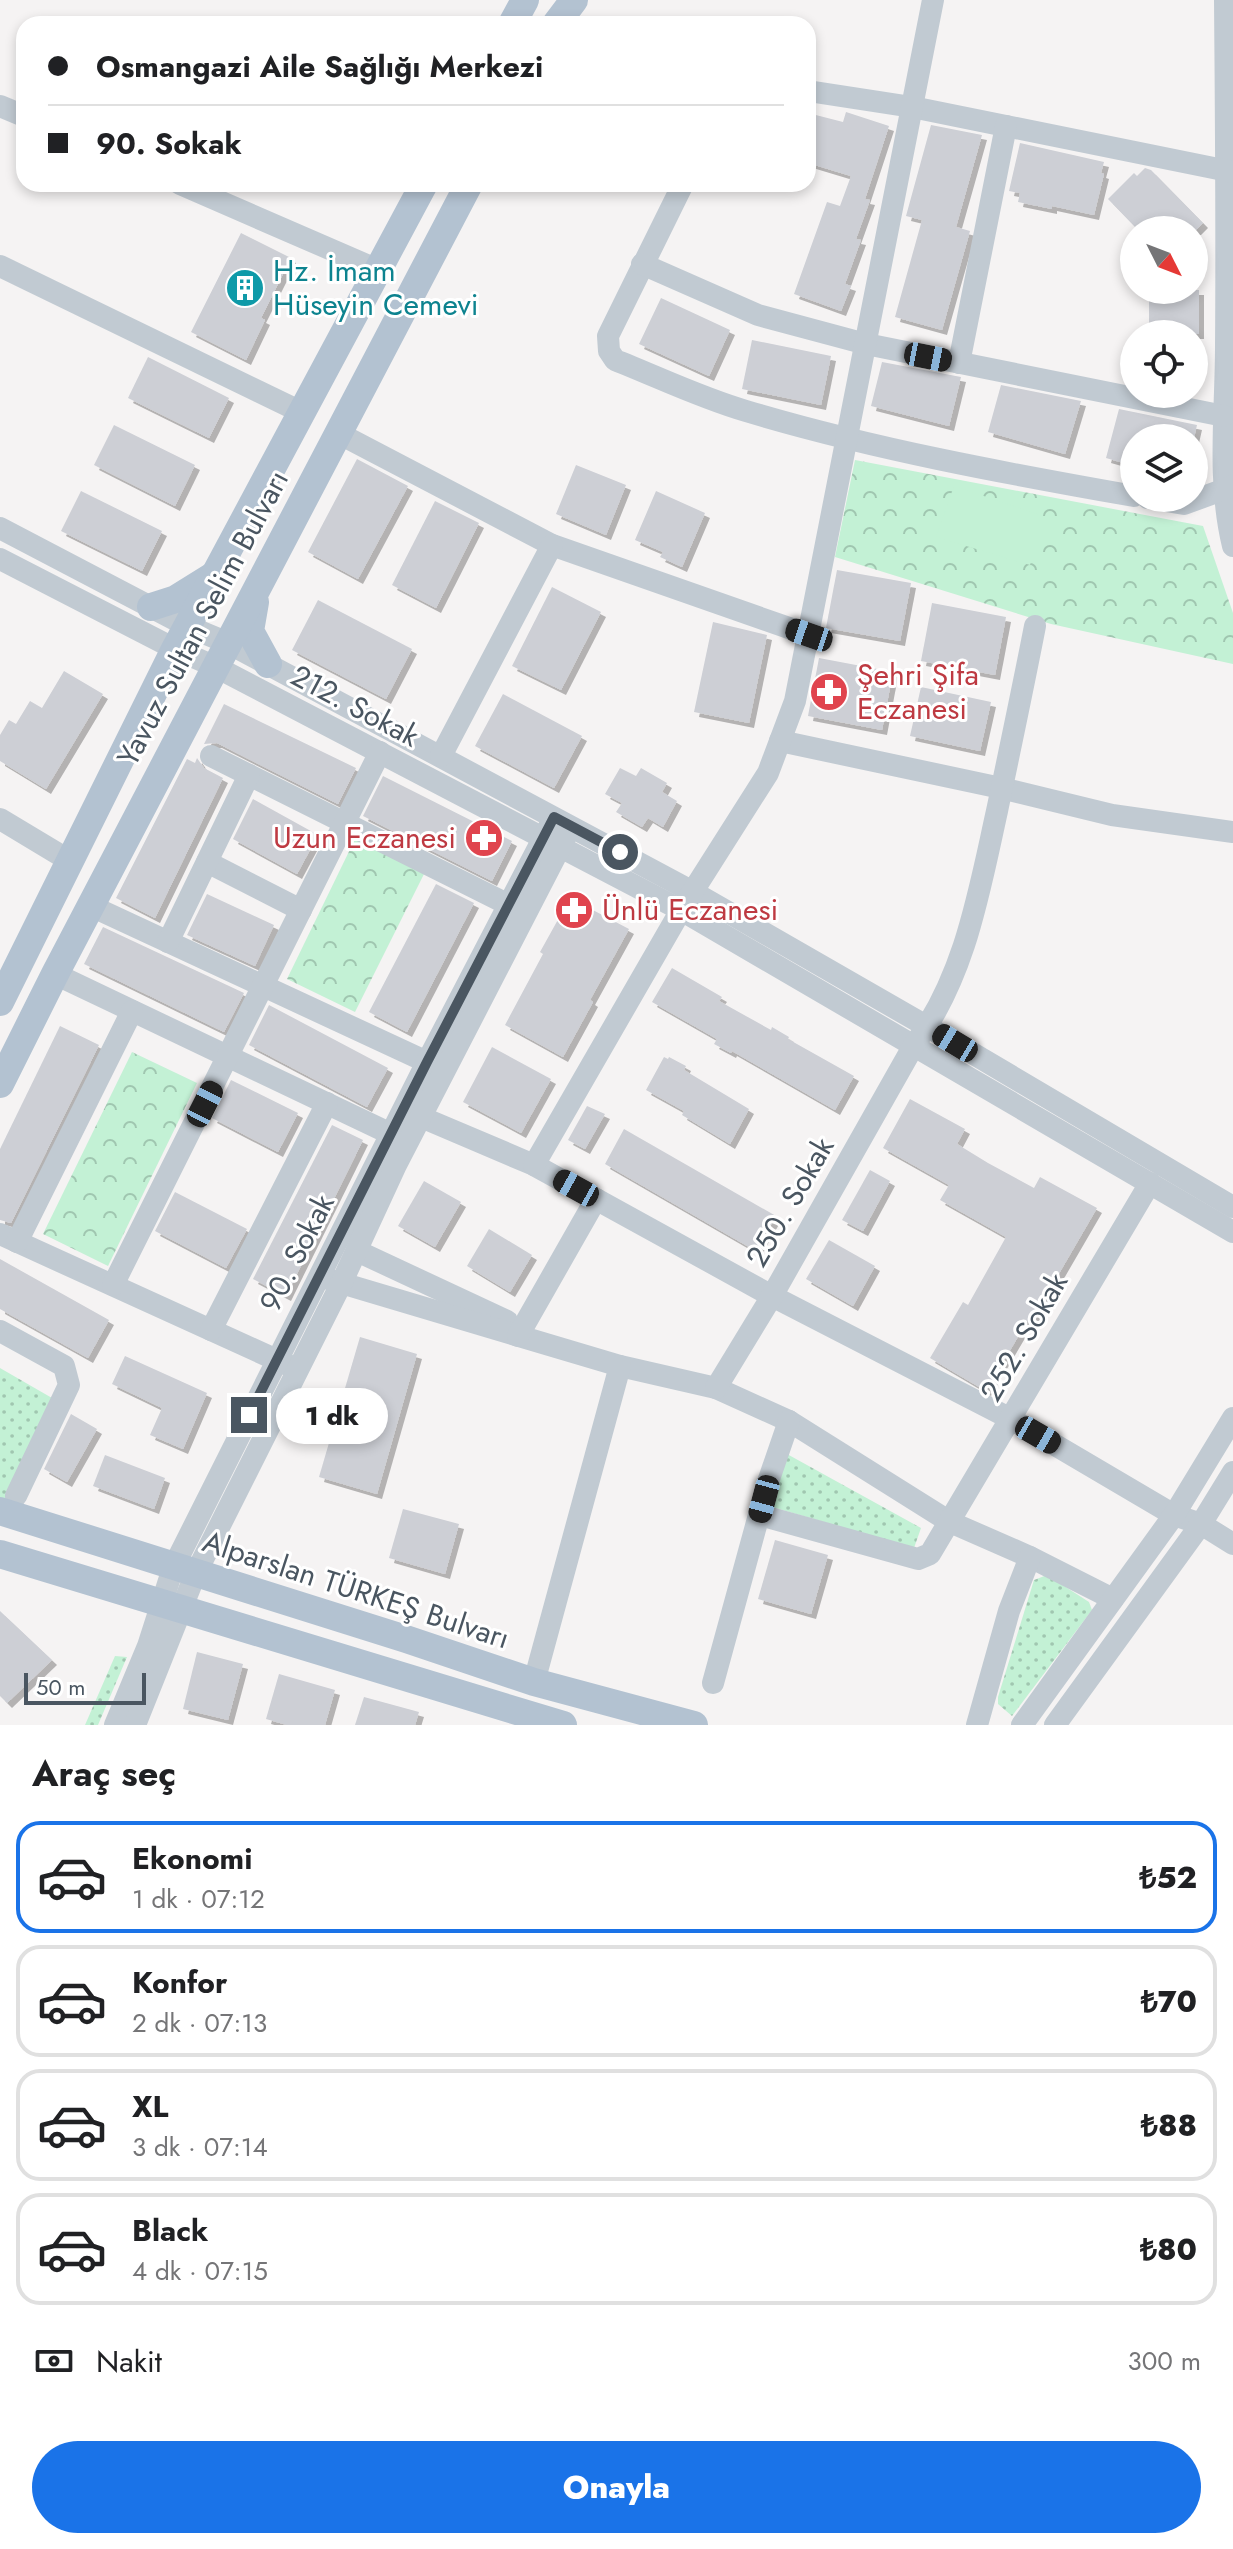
<!DOCTYPE html>
<html lang="tr">
<meta charset="utf-8">
<style>
:root{--surface:#fff;--page:#f2f2f2;--text:#202124;--muted:#757577;--line:#e0e0e0;--accent:#1a73e8}
body{margin:0;font-family:Jost,sans-serif;background:var(--page);color:var(--text);height:100vh;display:flex;flex-direction:column;font-size:30px;white-space:nowrap}
*{box-sizing:border-box;margin:0}
p{font-size:26px;color:var(--muted)}
.icon{flex:none;width:44px;height:44px;fill:none;stroke:currentColor;stroke-width:2;stroke-linecap:round;stroke-linejoin:round}
.map{position:relative;height:1725px;overflow:hidden}
.drawer{display:flex;flex-direction:column;background:var(--surface);flex:1}
.drawer>*{flex:none}
.top-card{position:absolute;left:16px;top:16px;width:800px;height:176px;border-radius:24px;box-shadow:0 4px 12px #0003;display:grid;align-content:center;height:176px;padding:0 32px;background:var(--surface)}
.needle{width:52px;rotate:132deg}
.controls{position:absolute;left:1120px;top:216px;display:grid;gap:16px}
.controls a{display:grid;place-items:center;width:88px;height:88px;border-radius:50%;background:var(--surface);box-shadow:0 4px 12px #0003;font-size:40px}
.scale{position:absolute;left:24px;bottom:20px;width:122px;box-sizing:border-box;padding-left:8px;border:4px solid #4a5661;border-top:0;font-size:22px;line-height:28px;white-space:nowrap;color:#4a5661;-webkit-text-stroke:6px #fff;paint-order:stroke}
.end{position:absolute;width:36px;height:36px;margin:-18px;border:10px solid #4a5661;background:#fff;box-shadow:0 0 0 4px #fff}
.from{border-radius:50%}
.bubble{position:absolute;height:56px;border-radius:28px;background:var(--surface);box-shadow:0 4px 12px #0003;font-size:26px;font-weight:800;line-height:56px;text-align:center}
.car{position:absolute;width:24px;height:48px;margin:-24px -12px;border-radius:10px;box-shadow:0 0 6px 2px #0007;background:linear-gradient(#222 24%,#8ab4d8 0 40%,#222 0 76%,#8ab4d8 0 86%,#222 0)}
.top-card b{display:flex;align-items:center;gap:28px;height:76px;font-size:30px}
.top-card b+b{border-top:2px solid var(--line)}
.top-card i{width:20px;height:20px;background:var(--text)}
ul{padding:0;list-style:none}
li{display:flex;align-items:center;gap:24px;height:112px;margin:0 16px 12px;padding:0 16px;border:4px solid var(--line);border-radius:24px}
li div{flex:1}
li b{display:block;font-size:30px}
li em{font-style:normal;font-weight:800}
li.selected{border-color:var(--accent)}
li>.icon{width:72px;height:72px;stroke-width:1.5}
h2{padding:0 32px;font-size:36px;line-height:96px}
.pay{display:flex;align-items:center;gap:20px;height:88px;padding:0 32px;font-size:30px}
.pay p{margin-inline-start:auto}
.action{display:flex;gap:16px;margin-top:auto;padding:16px 32px}
.action a{flex:1;height:92px;border-radius:48px;background:var(--accent);color:#fff;font-size:32px;font-weight:800;line-height:92px;text-align:center}
.map>svg:first-child{display:block}
</style>
<div class="map">
<svg width="1233" height="1725" viewBox="0 0 1233 1725">
<defs>
<pattern id="grass-dots" width="8" height="8" patternUnits="userSpaceOnUse" patternTransform="scale(2)"><rect width="8" height="8" fill="#c3f1d5"/><path d="M2 2h.1M6 6h.1" fill="none" stroke="#a0c6b0" stroke-width="1.8" stroke-linecap="round"/></pattern>
<pattern id="park-crowns" width="20" height="18" patternUnits="userSpaceOnUse" patternTransform="scale(2)"><rect width="20" height="18" fill="#c3f1d5"/><path d="M2 6a3 3 0 1 1 6 0M12 15a3 3 0 1 1 6 0" fill="none" stroke="#a0c6b0"/></pattern>
<filter id="shadow"><feDropShadow dx="5" dy="5" stdDeviation="0" flood-color="#0004"/></filter>
</defs>
<rect width="100%" height="100%" fill="#f5f3f3"/>
<g fill="url(#grass-dots)">
<polygon points="0,1368 52,1398 8,1500 0,1498"/>
<polygon points="787,1454 921,1528 914,1548 772,1507"/>
<polygon points="1047,1575 1089,1602 1092,1610 1012,1716 998,1704 998,1697 1034,1580"/>
<polygon points="115,1656 127,1657 98,1725 85,1725"/>
</g>
<g fill="url(#park-crowns)">
<polygon points="855,460 1203,526 1233,613 1233,664 1051,624 835,557"/>
<polygon points="357,835 425,872 355,1012 287,979"/>
<polygon points="132,1052 197,1083 108,1266 43,1234"/>
</g>
<polygon fill="#c3f1d5" points="954,486 1046,517 1030,565 936,537"/>
<g fill="#cdcfd5" filter="url(#shadow)">
<polygon points="846,112 889,126 865,199 870,200 856,239 861,240 845,284 851,286 841,311 794,294 827,202 840,206 851,176 808,163 808,113 843,122"/>
<polygon points="931,125 982,135 956,227 970,231 942,330 895,317 922,220 906,216"/>
<polygon points="1020,143 1104,162 1101,173 1104,174 1094,215 1052,206 1052,209 1018,202 1020,193 1009,191"/>
<polygon points="1145,168 1151,170 1203,223 1196,230 1138,230 1108,199 1134,173 1137,176"/>
<polygon points="241,233 291,258 261,318 265,320 246,360 191,332"/>
<rect x="1149" y="290" width="50" height="44"/>
<polygon points="661,298 730,330 709,376 639,344"/>
<polygon points="752,340 831,356 821,405 742,389"/>
<polygon points="148,357 229,398 209,438 128,398"/>
<polygon points="882,362 961,377 949,426 871,406"/>
<polygon points="1001,385 1081,401 1065,454 988,432"/>
<polygon points="1119,409 1197,425 1194,438 1134,438 1134,466 1106,458"/>
<polygon points="114,425 195,465 175,506 94,465"/>
<polygon points="357,459 408,486 358,579 308,552"/>
<polygon points="576,465 626,485 606,535 556,514"/>
<polygon points="81,491 162,531 142,571 61,531"/>
<polygon points="656,491 705,513 682,567 660,557 663,552 635,540"/>
<polygon points="435,501 479,523 436,608 392,585"/>
<polygon points="837,570 911,583 900,641 826,628"/>
<polygon points="552,587 601,612 561,690 512,666"/>
<polygon points="318,600 412,649 386,699 292,650"/>
<polygon points="932,603 1006,617 995,675 921,661"/>
<polygon points="713,622 767,635 749,723 694,712"/>
<polygon points="819,658 893,672 882,730 808,716"/>
<polygon points="64,671 103,694 46,789 0,761 0,735 9,720 16,724 30,701 42,708"/>
<polygon points="921,687 991,702 980,751 910,736"/>
<polygon points="503,694 582,736 554,788 475,746"/>
<polygon points="224,704 356,768 338,804 217,743 204,744"/>
<polygon points="197,758 204,768 223,778 155,918 116,898 187,759 195,763"/>
<polygon points="620,768 636,776 641,768 667,783 662,792 677,801 663,827 648,818 642,827 616,812 622,803 605,794"/>
<polygon points="383,776 512,841 492,881 363,816"/>
<polygon points="253,799 318,835 297,874 233,839"/>
<polygon points="436,884 474,903 407,1032 369,1012"/>
<polygon points="207,894 274,925 255,966 187,935"/>
<polygon points="570,898 629,929 590,1000 593,1002 563,1057 505,1025 543,954 540,952"/>
<polygon points="103,927 244,993 224,1032 84,964"/>
<polygon points="672,968 722,997 719,1001 771,1030 772,1027 789,1037 788,1039 854,1076 835,1110 732,1051 731,1053 714,1044 717,1039 652,1002"/>
<polygon points="269,1005 388,1068 367,1107 249,1045"/>
<polygon points="60,1026 99,1045 11,1223 0,1220 0,1149"/>
<polygon points="492,1047 551,1079 521,1133 463,1102"/>
<polygon points="664,1057 668,1059 669,1057 686,1066 684,1070 749,1109 730,1144 682,1115 684,1111 646,1090"/>
<polygon points="231,1080 298,1113 278,1152 212,1118"/>
<polygon points="910,1099 965,1129 957,1144 988,1163 1034,1188 1040,1177 1097,1208 1032,1320 1029,1318 986,1391 930,1358 963,1302 968,1305 1006,1237 940,1200 949,1185 883,1148"/>
<polygon points="587,1106 605,1114 585,1149 568,1140"/>
<polygon points="332,1125 363,1140 286,1296 253,1279"/>
<polygon points="624,1129 776,1216 756,1251 605,1164"/>
<polygon points="870,1170 890,1181 863,1231 842,1220"/>
<polygon points="424,1181 461,1202 435,1247 398,1226"/>
<polygon points="175,1192 247,1229 226,1268 155,1231"/>
<polygon points="489,1229 532,1255 510,1292 467,1266"/>
<polygon points="829,1240 875,1266 853,1306 806,1279"/>
<polygon points="0,1259 109,1320 88,1358 0,1309"/>
<polygon points="360,1337 417,1354 377,1494 319,1477"/>
<polygon points="125,1356 207,1393 183,1449 150,1435 162,1408 112,1384"/>
<polygon points="71,1414 97,1429 67,1482 44,1469"/>
<polygon points="105,1455 165,1478 154,1509 93,1486"/>
<polygon points="403,1509 459,1524 445,1574 389,1558"/>
<polygon points="775,1540 828,1555 811,1614 758,1599"/>
<polygon points="0,1611 52,1660 7,1703 0,1696"/>
<polygon points="197,1652 243,1664 228,1720 183,1709"/>
<polygon points="279,1674 335,1690 325,1725 287,1725 266,1719"/>
<polygon points="364,1697 419,1712 415,1725 355,1725"/>
</g>
<g fill="none" stroke-linecap="round" stroke-linejoin="round">
<g stroke="#c1cad2" stroke-width="22">
<path d="M1225 0C1226 115 1227 231 1226 346 1226 413 1217 480 1233 546"/>
<polyline points="808,91 912,107 1233,172"/>
<polyline points="0,106 24,116"/>
<polyline points="180,184 378,270"/>
<path d="M683 184 608 336 609 351 615 360C658 377 701 398 746 411 873 449 1004 473 1134 496"/>
<polyline points="642,264 758,315 866,344 1224,416"/>
<polyline points="0,266 301,412"/>
<polyline points="959,363 1006,126"/>
<polyline points="338,433 552,545 809,635"/>
<polyline points="1148,498 1184,504 1233,486"/>
<polyline points="0,528 187,626 228,643 693,892 928,1027 1233,1207"/>
<polyline points="0,559 175,649 216,667 681,910 1233,1232"/>
<polyline points="780,741 1001,788 1112,815 1233,832"/>
<polyline points="211,756 509,905"/>
<polyline points="441,756 552,545"/>
<polyline points="0,819 70,861"/>
<polyline points="207,862 301,910"/>
<polyline points="91,906 427,1062"/>
<polyline points="168,942 249,775"/>
<polyline points="55,974 391,1134"/>
<polyline points="421,1117 534,1165 772,1296 1011,1419 1174,1515 1201,1524 1233,1544"/>
<polyline points="534,1165 681,910 768,773 795,701 933,0"/>
<polyline points="0,1234 290,1366"/>
<polyline points="17,1242 132,1011"/>
<polyline points="357,1251 507,1321"/>
<polyline points="331,1280 620,1366 716,1388 789,1421 950,1522 1030,1557 1113,1599"/>
<polyline points="113,1285 380,752"/>
<polyline points="211,1330 327,1103"/>
<polyline points="0,1331 64,1366 69,1385 16,1496"/>
<polyline points="518,1336 596,1199"/>
<path d="M716 1388 772 1296 914 1045C965 977 979 892 997 811 1010 749 1023 688 1035 626"/>
<polyline points="760,1515 918,1559 930,1554 1150,1183"/>
<polyline points="534,1682 620,1366"/>
<polyline points="713,1683 768,1482 789,1421"/>
<polyline points="115,1725 148,1646 173,1568 427,1062 549,827"/>
<polyline points="135,1725 195,1575 341,1284 396,1165 567,834"/>
<polyline points="977,1725 1009,1611 1030,1557"/>
<polyline points="1022,1725 1174,1515 1233,1418"/>
<polyline points="1055,1725 1201,1524 1233,1472"/>
</g>
<g stroke="#b3c2d1" stroke-width="28">
<polyline points="512,24 525,0"/>
<polyline points="556,24 574,0"/>
<polyline points="255,602 250,631 268,664"/>
<polyline points="151,607 176,599 213,576"/>
<polyline points="0,1002 175,649 424,184"/>
<polyline points="0,1084 55,974 469,184"/>
<polyline points="0,1511 406,1639 534,1682 694,1725"/>
<polyline points="0,1554 563,1725"/>
</g>
</g>
<g fill="none" stroke-linecap="round" stroke-linejoin="round">
<polyline stroke="#4a5661" stroke-width="10" points="249,1415 427,1062 554,817 620,852"/>
</g>
<defs>
<g id="building-disc" transform="scale(2)"><circle r="9.5" fill="#0f9aa8" stroke="#fff"/><path d="M-4-6H4V6H1V3H-1V6H-4ZM-2.5-4.3h1.7v1.8h-1.7ZM.8-4.3h1.7v1.8H.8ZM-2.5-1h1.7V.8h-1.7ZM.8-1h1.7V.8H.8Z" fill="#fff"/></g>
<g id="pharmacy-disc" transform="scale(2)"><circle r="9.5" fill="#e0444e" stroke="#fff"/><path d="M-2-6h4v4h4v4h-4v4h-4v-4h-4v-4h4Z" fill="#fff"/></g>
</defs>
<g fill-rule="evenodd">
<use href="#building-disc" x="245" y="288"/>
<use href="#pharmacy-disc" x="829" y="692"/>
<use href="#pharmacy-disc" x="484" y="838"/>
<use href="#pharmacy-disc" x="574" y="910"/>
</g>
<g text-anchor="middle" stroke-width="6" stroke-linejoin="round" paint-order="stroke">
<g font-size="30" fill="#0d838f" stroke="#fff" text-anchor="start">
<text x="273" y="281">Hz. İmam<tspan x="273" dy="34">Hüseyin Cemevi</tspan></text>
</g>
<g font-size="30" fill="#4a5661" stroke="#fff">
<text transform="translate(203 618) rotate(-62)" y="10">Yavuz Sultan Selim Bulvarı</text>
<text transform="translate(355 706) rotate(28)" y="10">212. Sokak</text>
<text transform="translate(790 1202) rotate(-60)" y="10">250. Sokak</text>
<text transform="translate(297 1253) rotate(-63)" y="10">90. Sokak</text>
<text transform="translate(1024 1337) rotate(-60)" y="10">252. Sokak</text>
<text transform="translate(356 1590) rotate(18)" y="10">Alparslan TÜRKEŞ Bulvarı</text>
</g>
<g font-size="30" fill="#be3a42" stroke="#fff" text-anchor="start">
<text x="857" y="685">Şehri Şifa<tspan x="857" dy="34">Eczanesi</tspan></text>
<text x="456" y="848" text-anchor="end">Uzun Eczanesi</text>
<text x="602" y="920">Ünlü Eczanesi</text>
</g>
</g>
</svg>
<div class="controls">
<a><svg class="needle" viewBox="-14 -14 28 28"><path d="M0-13l5 13h-10z" fill="#e53935"/><path d="M0 13l5-13h-10z" fill="#757577"/></svg></a>
<a><svg class="icon" aria-label="locate" viewBox="0 0 24 24"><circle cx="12" cy="12" r="6"/><path d="M12 2v4M12 18v4M2 12h4M18 12h4"/></svg></a>
<a><svg class="icon" aria-label="layers" viewBox="0 0 24 24"><path d="M12 4l9 5-9 5-9-5zM3 14l9 5 9-5"/></svg></a>
</div>
<div class="scale">50 m</div>
<i class="end from" style="left:620px;top:852px"></i>
<i class="end" style="left:249px;top:1415px"></i>
<div class="bubble" style="left:276px;top:1388px;width:112px">1 dk</div>
<i class="car" style="left:928px;top:357px;rotate:101deg"></i>
<i class="car" style="left:809px;top:635px;rotate:289deg"></i>
<i class="car" style="left:955px;top:1043px;rotate:301deg"></i>
<i class="car" style="left:205px;top:1104px;rotate:27deg"></i>
<i class="car" style="left:576px;top:1188px;rotate:299deg"></i>
<i class="car" style="left:1038px;top:1435px;rotate:120deg"></i>
<i class="car" style="left:764px;top:1499px;rotate:195deg"></i>
<div class="top-card">
<b><i class="from"></i>Osmangazi Aile Sağlığı Merkezi</b>
<b><i></i>90. Sokak</b>
</div>
</div>
<section class="drawer">
<h2>Araç seç</h2>
<ul>
<li class="selected"><svg class="icon" aria-label="car" viewBox="0 0 24 24"><path d="M5 17H2v-5l4-1 3-4h7l3 4 3 1v5h-3M9 17h6M6 11h13"/><circle cx="7" cy="17" r="2"/><circle cx="17" cy="17" r="2"/></svg><div><b>Ekonomi</b><p>1 dk · 07:12</p></div><em>₺52</em></li>
<li><svg class="icon" aria-label="car" viewBox="0 0 24 24"><path d="M5 17H2v-5l4-1 3-4h7l3 4 3 1v5h-3M9 17h6M6 11h13"/><circle cx="7" cy="17" r="2"/><circle cx="17" cy="17" r="2"/></svg><div><b>Konfor</b><p>2 dk · 07:13</p></div><em>₺70</em></li>
<li><svg class="icon" aria-label="car" viewBox="0 0 24 24"><path d="M5 17H2v-5l4-1 3-4h7l3 4 3 1v5h-3M9 17h6M6 11h13"/><circle cx="7" cy="17" r="2"/><circle cx="17" cy="17" r="2"/></svg><div><b>XL</b><p>3 dk · 07:14</p></div><em>₺88</em></li>
<li><svg class="icon" aria-label="car" viewBox="0 0 24 24"><path d="M5 17H2v-5l4-1 3-4h7l3 4 3 1v5h-3M9 17h6M6 11h13"/><circle cx="7" cy="17" r="2"/><circle cx="17" cy="17" r="2"/></svg><div><b>Black</b><p>4 dk · 07:15</p></div><em>₺80</em></li>
</ul>
<div class="pay"><svg class="icon" aria-label="cash" viewBox="0 0 24 24"><path d="M3 7h18v10H3z"/><circle cx="12" cy="12" r="2"/></svg>Nakit<p>300 m</p></div>
<div class="action"><a>Onayla</a></div>
</section>
